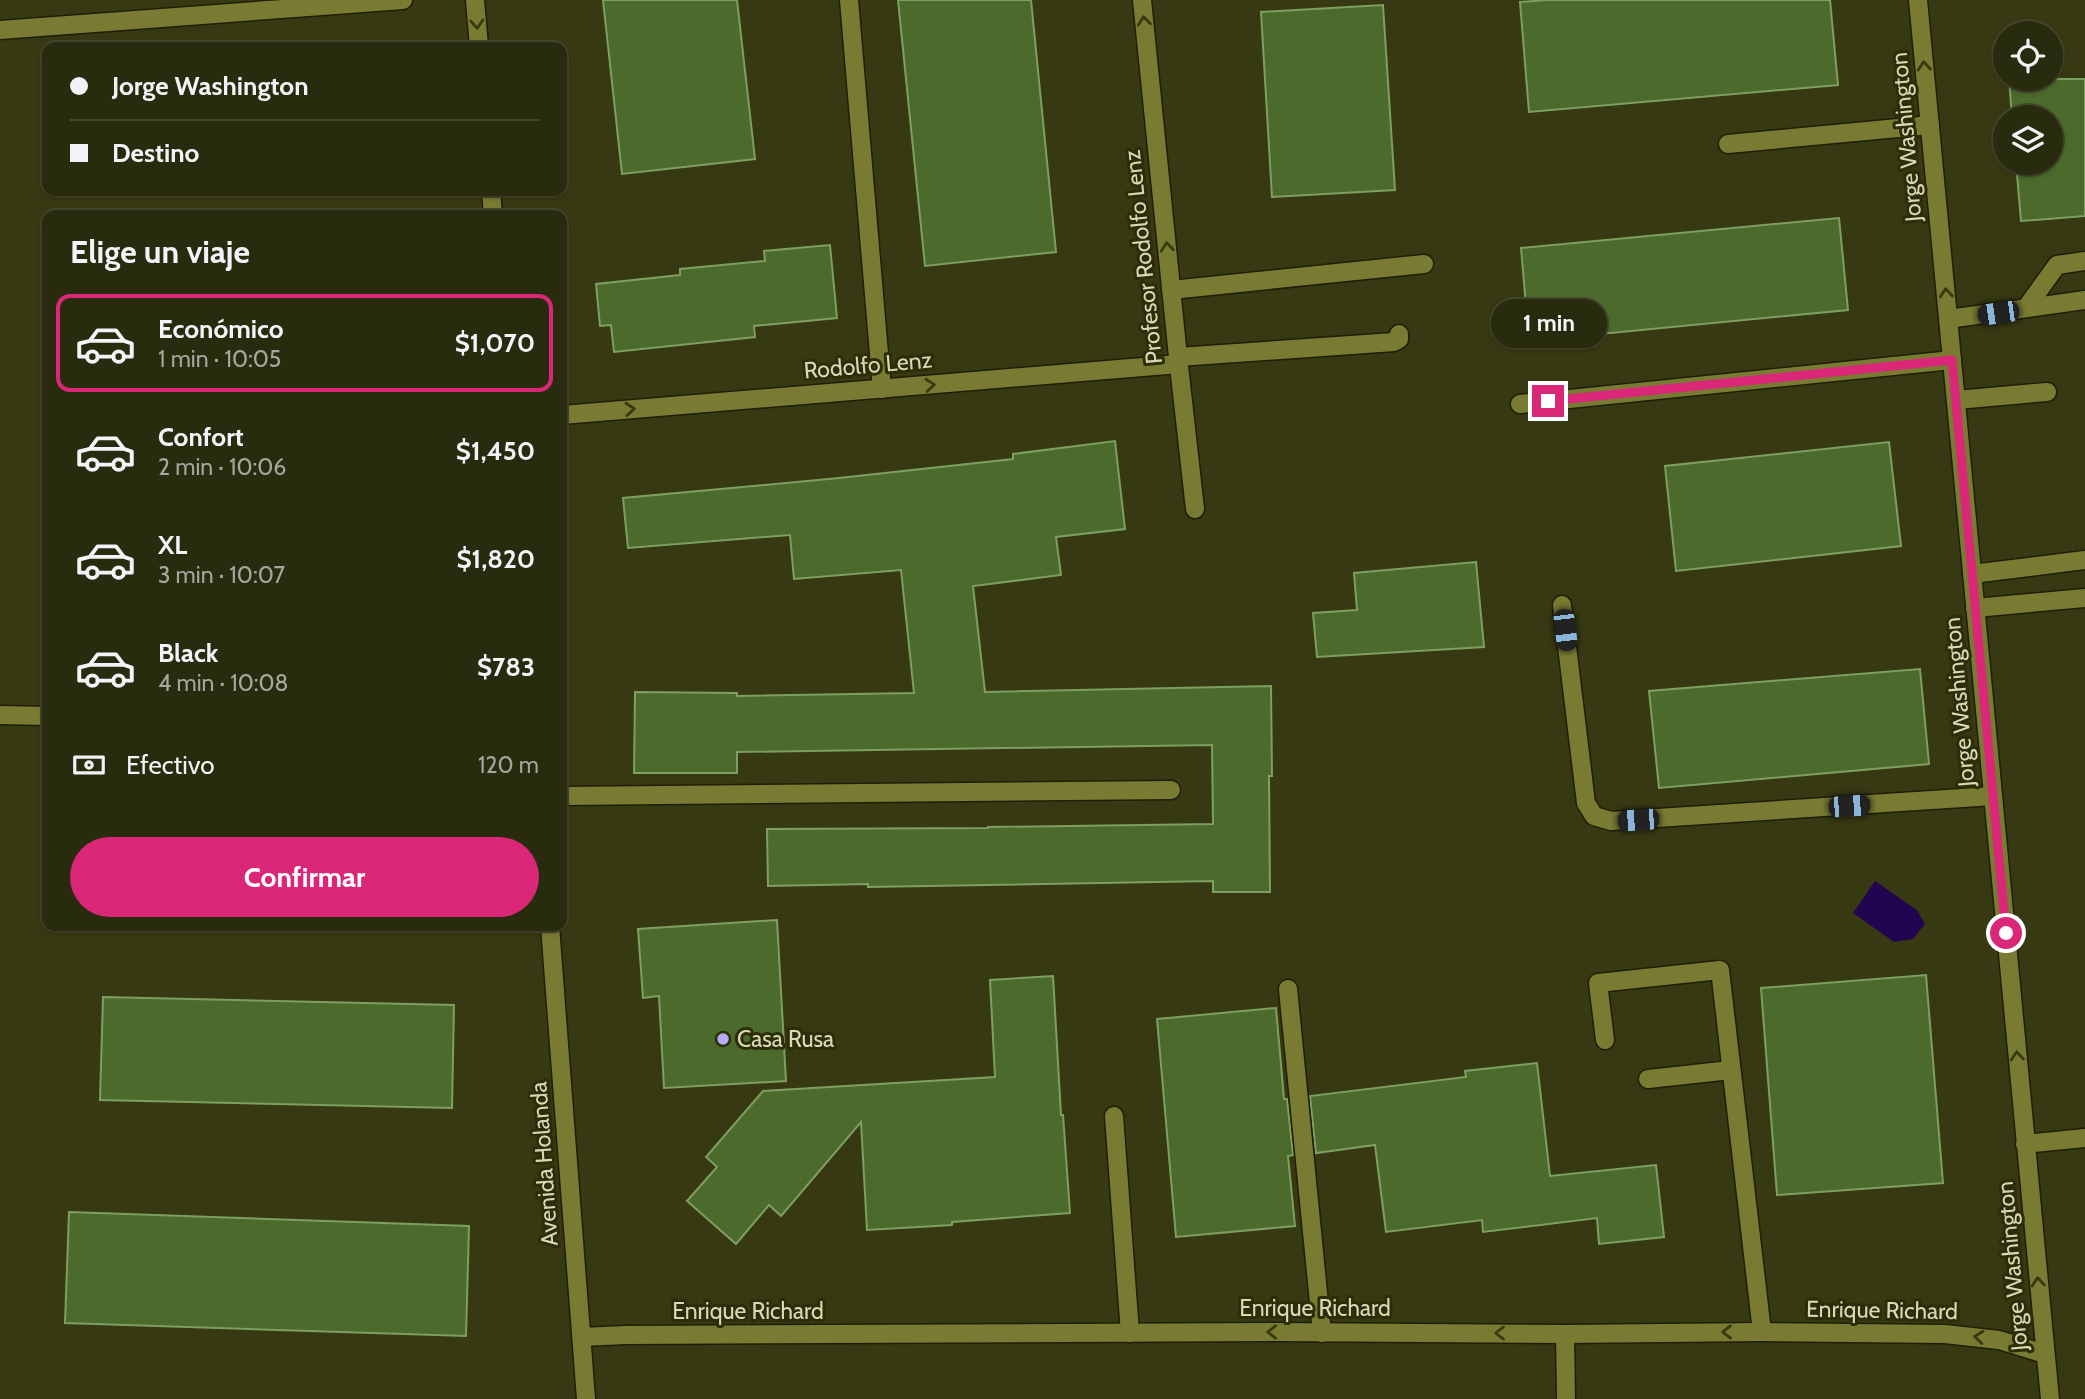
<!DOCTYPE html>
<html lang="es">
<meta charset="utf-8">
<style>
:root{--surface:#292b0e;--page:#35371c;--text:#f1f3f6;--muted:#a5a79e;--line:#45472e;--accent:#db2777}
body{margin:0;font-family:Cabin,sans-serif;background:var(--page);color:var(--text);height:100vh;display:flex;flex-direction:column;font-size:26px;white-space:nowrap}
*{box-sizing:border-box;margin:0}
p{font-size:23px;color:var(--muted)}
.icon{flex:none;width:38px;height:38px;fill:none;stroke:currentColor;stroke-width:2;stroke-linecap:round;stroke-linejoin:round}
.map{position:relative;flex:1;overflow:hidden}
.sheet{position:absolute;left:42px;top:210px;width:525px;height:721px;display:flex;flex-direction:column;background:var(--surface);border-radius:14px;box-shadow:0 2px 5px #0004,0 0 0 2px var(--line)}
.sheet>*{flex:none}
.guide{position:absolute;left:42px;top:42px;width:525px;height:154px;border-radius:14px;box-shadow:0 2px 5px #0004,0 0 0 2px var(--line);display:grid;align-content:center;height:154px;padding:0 28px;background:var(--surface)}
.tools{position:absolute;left:1993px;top:21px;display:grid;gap:14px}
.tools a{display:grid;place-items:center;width:70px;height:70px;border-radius:50%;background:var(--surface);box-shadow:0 2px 5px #0004,0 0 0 2px var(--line);font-size:35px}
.end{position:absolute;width:32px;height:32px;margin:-16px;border:9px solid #db2777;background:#fff;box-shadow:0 0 0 4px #fff}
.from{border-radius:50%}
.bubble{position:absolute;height:49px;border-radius:24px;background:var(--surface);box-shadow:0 2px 5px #0004,0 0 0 2px var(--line);font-size:23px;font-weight:700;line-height:49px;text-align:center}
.car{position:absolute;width:21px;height:42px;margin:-21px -10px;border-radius:9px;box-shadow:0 0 5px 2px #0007;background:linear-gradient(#222 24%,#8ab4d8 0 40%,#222 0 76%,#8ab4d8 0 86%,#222 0)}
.guide b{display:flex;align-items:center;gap:24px;height:66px;font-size:26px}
.guide b+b{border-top:2px solid var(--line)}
.guide i{width:18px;height:18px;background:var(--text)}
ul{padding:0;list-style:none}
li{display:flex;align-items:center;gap:21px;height:98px;margin:0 14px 10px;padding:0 14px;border:4px solid transparent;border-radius:14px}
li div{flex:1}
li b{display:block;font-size:26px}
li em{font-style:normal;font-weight:700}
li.current{border-color:var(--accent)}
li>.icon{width:63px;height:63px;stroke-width:1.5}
h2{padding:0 28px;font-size:32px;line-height:84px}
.pay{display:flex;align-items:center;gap:18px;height:77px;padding:0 28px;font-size:26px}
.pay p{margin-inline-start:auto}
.cta{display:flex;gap:14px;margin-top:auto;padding:14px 28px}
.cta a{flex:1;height:80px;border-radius:42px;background:var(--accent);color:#fff;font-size:28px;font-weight:700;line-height:80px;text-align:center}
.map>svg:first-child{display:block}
</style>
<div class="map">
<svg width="2085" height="1399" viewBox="0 0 2085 1399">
<rect width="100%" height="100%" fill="#373912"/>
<polygon fill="#220551" points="1875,881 1917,910 1925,924 1913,939 1894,942 1853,913"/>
<g fill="#4c6a2c" stroke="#7e9f60" stroke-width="2">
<polygon points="603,0 737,0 755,159 622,174"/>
<polygon points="898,0 1031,0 1056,252 925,266"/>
<polygon points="1547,0 1830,0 1838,85 1529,112 1520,2"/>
<polygon points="1383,5 1395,190 1272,197 1261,12"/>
<polygon points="2009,79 2085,79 2085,216 2021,221 2016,163 2051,163 2051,117 2012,117"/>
<polygon points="1839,218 1848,310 1529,341 1521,248"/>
<polygon points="830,245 837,318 754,326 755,337 614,352 611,325 600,326 596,284 680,275 680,269 765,261 764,251"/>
<polygon points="1115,441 1125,529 1056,537 1061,575 973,586 985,692 1271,686 1272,776 1269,776 1270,892 1213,892 1213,881 868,887 868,884 768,886 767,829 988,828 988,827 1213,824 1212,745 737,752 737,773 634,773 635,692 737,693 737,696 914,693 901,570 794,579 790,535 628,548 623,498 839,478 1013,459 1013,454"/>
<polygon points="1889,442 1901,546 1676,571 1665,466"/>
<polygon points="1476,562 1484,647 1317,657 1313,613 1357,610 1354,573"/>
<polygon points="1920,669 1929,764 1659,788 1649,691"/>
<polygon points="777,920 786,1081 664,1088 659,996 643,998 638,929"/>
<polygon points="1926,975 1943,1183 1777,1195 1761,988"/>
<polygon points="1053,976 1061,1115 1063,1115 1070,1213 952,1222 952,1225 867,1230 861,1122 781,1216 769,1205 736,1244 687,1201 717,1167 706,1157 763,1091 995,1077 990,980"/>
<polygon points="103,997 454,1005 452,1108 100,1100"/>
<polygon points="1276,1008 1284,1099 1287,1099 1293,1155 1288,1156 1295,1226 1176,1237 1157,1019"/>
<polygon points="1537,1063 1550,1176 1656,1165 1664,1237 1599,1244 1597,1218 1483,1232 1482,1220 1386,1232 1375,1145 1316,1153 1310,1096 1466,1077 1465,1071"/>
<polygon points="69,1212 469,1226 466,1336 65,1323"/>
</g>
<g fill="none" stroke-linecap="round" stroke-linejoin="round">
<g stroke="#1e1f08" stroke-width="21">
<g id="service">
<polyline points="849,0 882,389"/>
<polyline points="1728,144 1930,125"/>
<polyline points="1171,290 1424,264"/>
<polyline points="2026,308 2057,265 2085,261"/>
<polyline points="1948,319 2085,300"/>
<polyline points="1178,357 1394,342 1399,339 1399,334"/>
<polyline points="1956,400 2047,392"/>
<polyline points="1520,404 1952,360"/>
<polyline points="1972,574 2085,560"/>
<polyline points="1562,605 1586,803 1594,816 1611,821 1993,796"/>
<polyline points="1975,608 2085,598"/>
<polyline points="1288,989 1322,1333"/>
<polyline points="1605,1040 1598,983 1720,970 1762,1332"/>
<polyline points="1648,1079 1731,1070"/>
<polyline points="1114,1116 1130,1333"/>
<polyline points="2025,1144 2085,1138"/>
<polyline points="1565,1334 1566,1399"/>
</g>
</g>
<g stroke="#1e1f08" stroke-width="21">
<g id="minor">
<polyline points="1142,0 1178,357 1195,509"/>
<polyline points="1918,0 2050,1399"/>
<polyline points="0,30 403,0"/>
<polyline points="562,415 1179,364"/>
<polyline points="0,715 47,716"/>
<polyline points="562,796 1171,790"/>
<polyline points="582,1337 625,1335 1277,1332 1565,1334 1762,1332 1945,1334 1999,1340 2045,1354"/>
</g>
</g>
<g stroke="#1e1f08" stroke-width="21">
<g id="tertiary">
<polyline points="475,0 479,47"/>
<polyline points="491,191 493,215"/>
<polyline points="550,926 586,1399"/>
</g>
</g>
<use href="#service" stroke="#797b33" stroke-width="18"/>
<use href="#minor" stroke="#797b33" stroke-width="18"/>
<use href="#tertiary" stroke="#797b33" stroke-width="18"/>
</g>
<defs><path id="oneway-chevron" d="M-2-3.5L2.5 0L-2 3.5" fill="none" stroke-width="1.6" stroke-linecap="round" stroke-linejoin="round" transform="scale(1.75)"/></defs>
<g stroke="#383a0e">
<use href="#oneway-chevron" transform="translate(1144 21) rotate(-96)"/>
<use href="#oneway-chevron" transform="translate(477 24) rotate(85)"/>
<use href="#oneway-chevron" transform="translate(1924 66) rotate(-95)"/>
<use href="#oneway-chevron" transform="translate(1167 247) rotate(-96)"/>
<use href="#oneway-chevron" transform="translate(1946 293) rotate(-95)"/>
<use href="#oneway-chevron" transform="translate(930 385) rotate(-5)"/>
<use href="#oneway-chevron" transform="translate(630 409) rotate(-5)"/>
<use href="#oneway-chevron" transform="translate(2017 1056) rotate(-95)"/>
<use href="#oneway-chevron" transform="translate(2038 1282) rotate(-95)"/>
<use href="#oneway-chevron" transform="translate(1272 1332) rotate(180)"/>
<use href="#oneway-chevron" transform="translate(1727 1332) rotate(179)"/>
<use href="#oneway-chevron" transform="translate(1500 1333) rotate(-180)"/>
<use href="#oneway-chevron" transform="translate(1979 1337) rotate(-174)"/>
</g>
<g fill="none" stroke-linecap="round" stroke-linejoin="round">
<polyline stroke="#db2777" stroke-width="9" points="1548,401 1952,360 2006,933"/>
</g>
<circle fill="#b7abf8" stroke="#2d2e07" stroke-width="2.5" cx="723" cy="1039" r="7"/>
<g text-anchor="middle" stroke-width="6" stroke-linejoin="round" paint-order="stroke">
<g font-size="23" fill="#d7dab6" stroke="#2d2e07">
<text transform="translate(1906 137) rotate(-95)" y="8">Jorge Washington</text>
<text transform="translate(1143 257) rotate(-96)" y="8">Profesor Rodolfo Lenz</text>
<text transform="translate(868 365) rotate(-5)" y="8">Rodolfo Lenz</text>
<text transform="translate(1959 702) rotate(-95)" y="8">Jorge Washington</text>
<text transform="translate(544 1164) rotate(-94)" y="8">Avenida Holanda</text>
<text transform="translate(2012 1266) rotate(-95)" y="8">Jorge Washington</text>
<text x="1315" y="1316">Enrique Richard</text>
<text transform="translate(1882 1310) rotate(1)" y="8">Enrique Richard</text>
<text x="748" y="1319">Enrique Richard</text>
</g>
<g font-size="23" fill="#d7dab6" stroke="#2d2e07" text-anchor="start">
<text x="737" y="1047">Casa Rusa</text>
</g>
</g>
</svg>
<div class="tools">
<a><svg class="icon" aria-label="locate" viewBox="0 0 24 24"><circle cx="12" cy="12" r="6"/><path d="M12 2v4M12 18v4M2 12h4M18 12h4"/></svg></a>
<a><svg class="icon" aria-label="layers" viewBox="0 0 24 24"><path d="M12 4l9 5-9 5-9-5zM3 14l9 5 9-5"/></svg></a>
</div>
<i class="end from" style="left:2006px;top:933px"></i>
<i class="end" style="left:1548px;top:401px"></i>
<div class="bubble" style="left:1491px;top:299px;width:116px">1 min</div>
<i class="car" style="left:1998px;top:313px;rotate:262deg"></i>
<i class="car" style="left:1565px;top:630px;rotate:173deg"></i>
<i class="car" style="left:1849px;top:806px;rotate:86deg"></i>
<i class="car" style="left:1638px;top:820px;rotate:266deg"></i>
<div class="guide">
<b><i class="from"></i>Jorge Washington</b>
<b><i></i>Destino</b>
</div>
<section class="sheet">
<h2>Elige un viaje</h2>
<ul>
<li class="current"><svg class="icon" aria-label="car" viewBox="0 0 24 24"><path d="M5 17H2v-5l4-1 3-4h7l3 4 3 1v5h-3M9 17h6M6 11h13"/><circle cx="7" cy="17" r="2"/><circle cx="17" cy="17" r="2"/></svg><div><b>Económico</b><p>1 min · 10:05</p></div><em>$1,070</em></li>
<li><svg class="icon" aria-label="car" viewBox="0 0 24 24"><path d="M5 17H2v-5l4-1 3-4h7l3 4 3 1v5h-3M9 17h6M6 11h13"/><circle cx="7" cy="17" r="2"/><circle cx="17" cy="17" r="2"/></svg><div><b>Confort</b><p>2 min · 10:06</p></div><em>$1,450</em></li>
<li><svg class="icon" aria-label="car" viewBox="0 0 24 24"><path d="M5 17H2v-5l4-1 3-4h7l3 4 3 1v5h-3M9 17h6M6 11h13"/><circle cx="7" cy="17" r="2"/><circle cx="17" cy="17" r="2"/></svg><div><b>XL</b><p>3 min · 10:07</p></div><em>$1,820</em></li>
<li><svg class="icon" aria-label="car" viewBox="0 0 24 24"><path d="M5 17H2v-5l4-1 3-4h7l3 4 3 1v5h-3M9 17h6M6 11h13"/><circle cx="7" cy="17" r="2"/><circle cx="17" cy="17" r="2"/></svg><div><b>Black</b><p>4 min · 10:08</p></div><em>$783</em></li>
</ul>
<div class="pay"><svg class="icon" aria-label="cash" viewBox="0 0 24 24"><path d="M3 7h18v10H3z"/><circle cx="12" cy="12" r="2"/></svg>Efectivo<p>120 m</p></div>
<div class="cta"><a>Confirmar</a></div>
</section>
</div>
